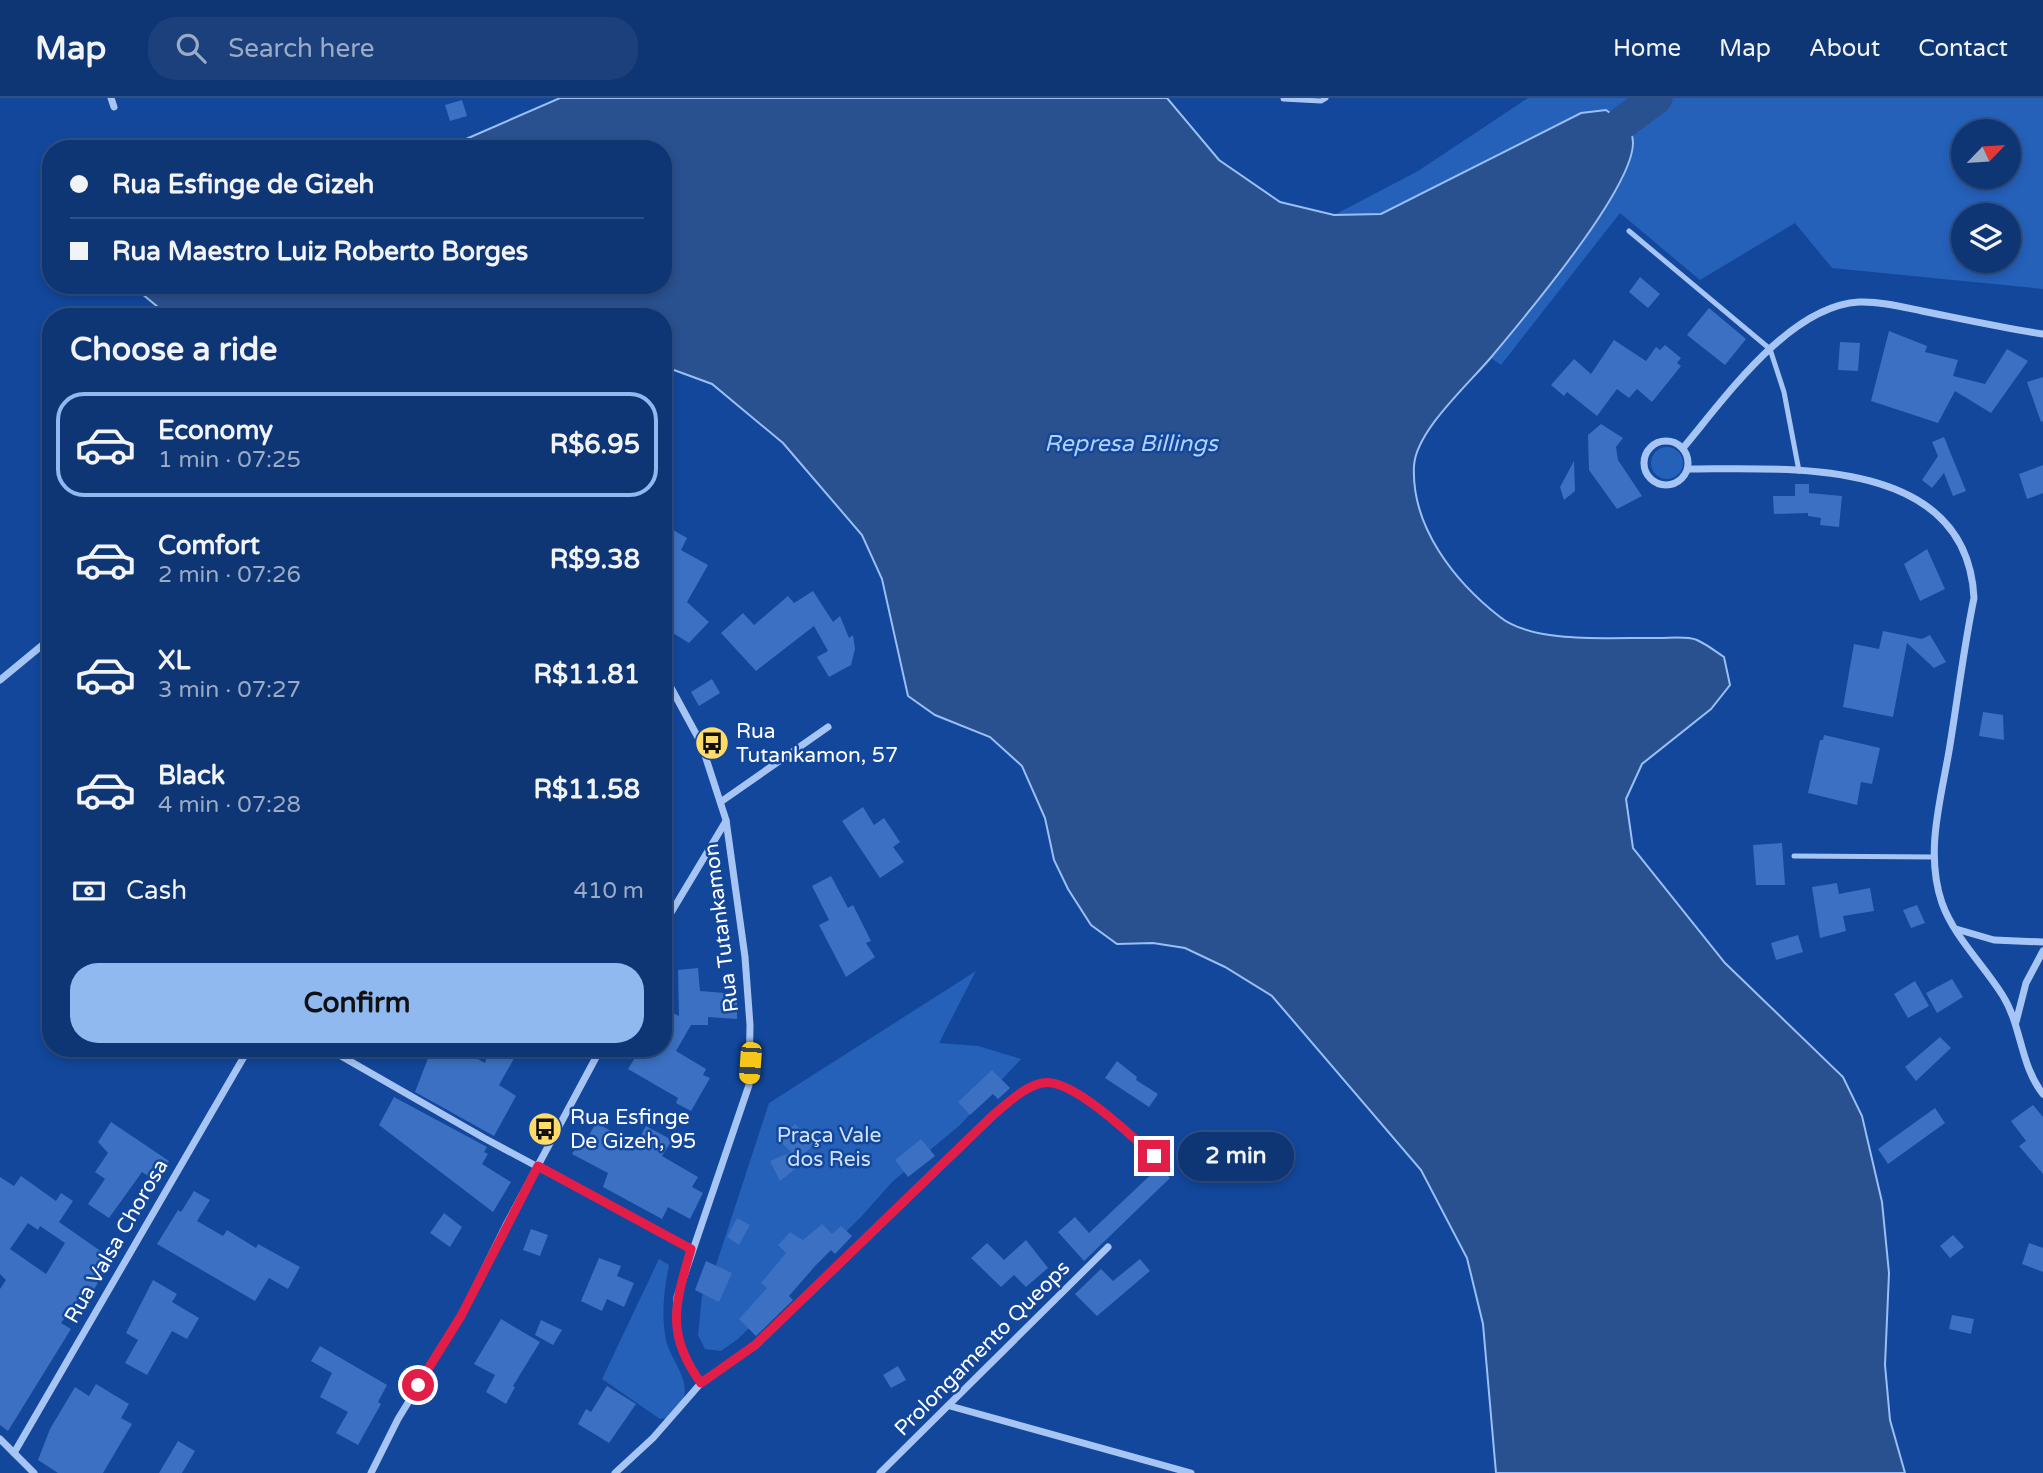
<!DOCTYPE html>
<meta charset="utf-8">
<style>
:root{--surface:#0e3574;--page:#1c407c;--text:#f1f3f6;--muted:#9babc5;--line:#2e5086;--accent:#90b9f0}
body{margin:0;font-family:"Varela Round",sans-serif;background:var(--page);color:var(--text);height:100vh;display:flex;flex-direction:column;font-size:26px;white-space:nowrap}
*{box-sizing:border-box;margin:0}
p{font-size:23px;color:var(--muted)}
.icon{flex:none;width:38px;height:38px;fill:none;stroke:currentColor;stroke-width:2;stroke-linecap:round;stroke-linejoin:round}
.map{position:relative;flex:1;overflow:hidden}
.side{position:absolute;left:42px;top:210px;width:630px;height:749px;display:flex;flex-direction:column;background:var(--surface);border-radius:28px;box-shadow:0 4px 10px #0003,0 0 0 2px var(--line)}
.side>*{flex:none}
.top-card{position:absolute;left:42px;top:42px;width:630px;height:154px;border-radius:28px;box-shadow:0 4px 10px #0003,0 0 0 2px var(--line);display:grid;align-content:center;height:154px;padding:0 28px;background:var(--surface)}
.needle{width:46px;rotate:65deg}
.controls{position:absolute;left:1951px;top:21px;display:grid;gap:14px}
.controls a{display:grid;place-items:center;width:70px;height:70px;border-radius:50%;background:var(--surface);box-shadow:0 4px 10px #0003,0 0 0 2px var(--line);font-size:35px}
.end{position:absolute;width:32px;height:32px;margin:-16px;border:9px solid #e11d48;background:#fff;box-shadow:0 0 0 4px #fff}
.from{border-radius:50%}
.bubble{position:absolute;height:49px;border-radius:24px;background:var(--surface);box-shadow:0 4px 10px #0003,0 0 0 2px var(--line);font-size:23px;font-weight:700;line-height:49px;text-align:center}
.car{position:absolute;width:21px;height:42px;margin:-21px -10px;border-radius:9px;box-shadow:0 0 5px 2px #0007;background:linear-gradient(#f5c518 24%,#345 0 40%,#f5c518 0 76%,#345 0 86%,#f5c518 0)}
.top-card b{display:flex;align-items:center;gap:24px;height:66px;font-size:26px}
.top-card b+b{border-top:2px solid var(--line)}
.top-card i{width:18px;height:18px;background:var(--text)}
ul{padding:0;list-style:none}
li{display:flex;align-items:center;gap:21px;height:105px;margin:0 14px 10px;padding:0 14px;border:4px solid transparent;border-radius:28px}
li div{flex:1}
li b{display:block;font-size:26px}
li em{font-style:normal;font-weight:700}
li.active{border-color:var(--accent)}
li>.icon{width:63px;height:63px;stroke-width:1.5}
h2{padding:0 28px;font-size:32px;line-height:84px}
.pay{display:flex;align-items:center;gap:18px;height:77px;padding:0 28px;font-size:26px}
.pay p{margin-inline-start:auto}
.cta{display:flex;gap:14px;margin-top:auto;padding:14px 28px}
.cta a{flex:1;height:80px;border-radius:28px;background:var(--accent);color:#111;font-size:28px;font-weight:700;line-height:80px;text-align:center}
header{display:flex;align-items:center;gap:42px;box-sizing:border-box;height:98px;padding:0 35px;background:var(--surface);border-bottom:2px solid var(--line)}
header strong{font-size:33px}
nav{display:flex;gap:38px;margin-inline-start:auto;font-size:24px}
.search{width:490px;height:63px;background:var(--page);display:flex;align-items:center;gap:18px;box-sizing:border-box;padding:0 24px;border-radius:28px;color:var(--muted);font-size:26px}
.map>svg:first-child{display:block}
</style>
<header>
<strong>Map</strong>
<div class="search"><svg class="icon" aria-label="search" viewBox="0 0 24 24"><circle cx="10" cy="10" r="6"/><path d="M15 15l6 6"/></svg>Search here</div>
<nav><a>Home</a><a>Map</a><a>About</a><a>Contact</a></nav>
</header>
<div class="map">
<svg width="2043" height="1375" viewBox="0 0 2043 1375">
<rect width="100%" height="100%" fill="#12479b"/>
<g fill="#2560b9" fill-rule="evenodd">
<path d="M1528 0H2043V191L1832 170 1795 125 1700 182 1620 115 1501 267 1491 260 1603 115 1624 79 1581 15 1381 116 1334 117 1418 73ZM1964 33H2009V79H1964ZM1964 117H2009V163H1964Z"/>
<circle cx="1667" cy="365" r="16"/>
<polygon points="976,873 939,945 978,948 1021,961 960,1027 892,1084 861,1119 738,1241 721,1253 705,1251 698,1237 702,1198 716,1167 769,1005"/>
<path d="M659 1161 669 1167C664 1193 661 1216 666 1242 670 1260 689 1280 684 1299 682 1307 674 1314 668 1320L660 1321 602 1281Z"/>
</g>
<path fill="#29508f" stroke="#98bff7" stroke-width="2" d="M560 0H1167L1219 62 1280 104 1334 117 1381 116 1581 15 1606 12C1614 18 1628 27 1632 38 1645 78 1522 222 1493 257 1471 284 1416 332 1414 368 1411 429 1455 484 1500 519 1535 547 1617 539 1660 540 1671 540 1687 538 1697 542 1706 546 1715 553 1724 559L1730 587 1711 611 1642 666 1626 701 1633 750 1725 865 1843 979 1862 1018 1882 1104 1889 1175 1885 1267 1890 1322 1905 1375H1496L1483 1226 1467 1160 1421 1072 1272 898 1225 869 1185 850 1153 845 1117 846 1091 827 1068 791 1054 762 1045 720 1022 668 990 639 935 617 908 598 882 481 862 437 783 345 712 286 663 268V219H170L141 195 142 187H663V51H443Z"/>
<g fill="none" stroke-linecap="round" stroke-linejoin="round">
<polyline stroke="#29508f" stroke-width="33" points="1622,25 1656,0"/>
</g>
<g fill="#3b70c2" fill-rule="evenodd">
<polygon points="462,2 467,18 450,23 445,7"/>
<polygon points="1640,179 1660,196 1648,210 1629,194"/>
<polygon points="1709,210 1746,241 1725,267 1687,237"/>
<polygon points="1889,233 1927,248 1925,254 1958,262 1953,278 1985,286 2007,251 2028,263 1991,315 1955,293 1938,325 1871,303"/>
<polygon points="1614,242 1646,263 1656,249 1660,252 1665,247 1681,260 1677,265 1681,268 1652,304 1637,291 1629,300 1617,291 1597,318 1567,294 1564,298 1551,287 1574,261 1591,276"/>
<polygon points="1840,244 1860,245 1858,273 1838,272"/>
<polygon points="2043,279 2043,323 2041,324 2027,284"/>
<polygon points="1601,326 1623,340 1616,349 1618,362 1642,398 1617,411 1589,372 1588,337"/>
<polygon points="1944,339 1966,393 1953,398 1944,375 1932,390 1922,382 1938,358 1932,344"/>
<polygon points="1574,363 1575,393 1564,402 1560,389"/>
<polygon points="2043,367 2043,395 2027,401 2019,376"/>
<polygon points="1795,386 1809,386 1809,395 1842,398 1839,429 1820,427 1821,420 1808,418 1808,415 1774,416 1773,398 1795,398"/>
<polygon points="663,426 687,440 681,452 708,467 687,504 709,524 689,545 663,529"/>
<polygon points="1927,451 1945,491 1920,503 1904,466"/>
<polygon points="813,493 833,524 840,518 849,540 853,537 855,551 851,567 829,579 817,559 828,553 814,528 756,573 721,535 743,515 754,527 788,498 794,505"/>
<polygon points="1883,533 1922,541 1930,537 1946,564 1934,570 1907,545 1893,619 1843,609 1854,546 1879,551"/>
<polygon points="712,581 720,595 699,608 691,594"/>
<polygon points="1983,614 2003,617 2004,642 1979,638"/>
<polygon points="1824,637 1880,650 1872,686 1861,684 1857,707 1808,695 1820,642 1823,642"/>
<polygon points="863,709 874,727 884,720 900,744 893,749 904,764 880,780 842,723"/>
<polygon points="1782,745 1785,787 1756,787 1753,747"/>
<polygon points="831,778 848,810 853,807 871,843 866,845 875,859 846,879 819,827 829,822 812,788"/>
<polygon points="1837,785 1839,796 1870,790 1874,813 1843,818 1846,833 1820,840 1812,789"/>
<polygon points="1917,807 1925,825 1911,830 1903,812"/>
<polygon points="1798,837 1803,854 1776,862 1771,845"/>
<polygon points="698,870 700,893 737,896 737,921 708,919 708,927 691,927 676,953 706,971 703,977 710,980 691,1013 676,1005 678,1000 628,971 641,950 663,950 663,925 669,913 679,918 678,872"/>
<polygon points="1952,881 1963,899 1937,915 1926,895"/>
<polygon points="1915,883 1929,908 1908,920 1894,896"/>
<polygon points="1940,939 1951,950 1916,983 1905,969"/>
<polygon points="432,950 458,950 485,965 490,950 520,950 499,987 516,998 494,1038 415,994"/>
<polygon points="1117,963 1137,979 1136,982 1158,996 1149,1009 1105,980"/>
<polygon points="992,972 1010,990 998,1001 993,996 970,1017 958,1004"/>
<polygon points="394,999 487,1049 484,1054 488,1056 482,1066 511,1084 493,1114 379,1027"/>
<polygon points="2033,1007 2043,1019 2043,1076 2019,1048 2026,1043 2011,1023"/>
<polygon points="1935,1010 1945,1025 1888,1066 1878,1051"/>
<polygon points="111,1024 169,1063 156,1083 142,1074 109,1120 88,1106 105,1081 95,1074 108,1055 98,1044"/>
<polygon points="596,1025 636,1046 646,1028 672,1042 662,1058 698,1079 692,1089 703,1095 690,1121 668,1109 662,1121 603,1089 608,1075 572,1056 580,1043 584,1046"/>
<polygon points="795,1026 815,1045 793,1067 795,1071 780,1083 770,1063 791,1054 779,1042"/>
<polygon points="921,1041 935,1058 908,1079 895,1062"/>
<polygon points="1159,1069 1170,1080 1084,1163 1058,1134 1075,1119 1089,1135"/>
<path d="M21 1078 56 1103 61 1095 73 1103 59 1124 112 1161 87 1203 80 1198 61 1225 71 1231 8 1333 0 1327V1191L6 1182 0 1176V1079L14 1088ZM28 1125 38 1132 40 1128 65 1145 46 1176 10 1151Z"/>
<polygon points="194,1093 210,1102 197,1123 223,1138 227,1132 256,1150 258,1146 300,1169 288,1191 269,1180 255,1203 157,1146 178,1112 181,1114"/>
<polygon points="444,1115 462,1129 450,1149 430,1135"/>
<polygon points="737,1120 750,1127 739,1147 727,1139"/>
<polygon points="822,1126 832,1136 841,1128 852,1138 835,1156 831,1152 816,1167 789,1198 793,1202 756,1238 739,1221 767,1190 761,1185 786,1155 778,1147 790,1134 803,1142"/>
<polygon points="531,1131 548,1137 540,1158 523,1152"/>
<polygon points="1953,1137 1964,1149 1950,1160 1940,1148"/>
<polygon points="1026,1142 1048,1170 1026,1189 1014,1177 1001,1189 971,1160 987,1145 1004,1162"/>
<polygon points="2029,1145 2043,1150 2043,1174 2022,1166"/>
<polygon points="599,1160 621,1168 617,1178 634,1185 624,1209 607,1201 602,1213 581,1203"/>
<polygon points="1140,1161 1150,1173 1097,1218 1075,1196 1101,1171 1113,1183"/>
<polygon points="706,1163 732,1175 719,1204 695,1192"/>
<polygon points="153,1182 177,1196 172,1204 199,1220 187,1241 172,1233 147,1277 125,1265 138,1242 126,1235"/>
<polygon points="1952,1217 1974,1221 1971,1236 1949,1231"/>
<polygon points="501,1221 540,1244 513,1288 515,1289 506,1306 486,1294 495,1277 474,1266"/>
<polygon points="541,1222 562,1232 553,1247 535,1237"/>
<polygon points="320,1248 387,1287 378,1304 381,1306 358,1347 336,1335 348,1314 320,1299 332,1275 311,1263"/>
<polygon points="898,1268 906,1282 891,1290 883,1277"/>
<polygon points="96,1286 129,1306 121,1320 132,1326 103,1375 58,1375 38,1362 50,1331 75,1289 89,1298"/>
<polygon points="607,1288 636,1306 609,1345 578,1326 586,1311 591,1314"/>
<polygon points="178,1343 195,1353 182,1375 159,1375"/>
</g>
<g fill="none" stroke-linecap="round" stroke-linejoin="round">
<g stroke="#a6c5f4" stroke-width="5">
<polyline points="1283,1 1321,3 1326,0"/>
<polyline points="1629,133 1770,251 1784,294 1799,373"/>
<polyline points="1794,758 1934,759"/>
</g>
<g stroke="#a6c5f4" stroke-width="7">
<polyline points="111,0 114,9"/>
<circle cx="1666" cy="365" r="22"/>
<path d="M1683 350C1725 300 1789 208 1859 204 1880 203 1903 209 1922 213 1962 221 2003 230 2043 236"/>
<path d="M1688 371C1788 371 1967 357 1974 500 1964 548 1958 598 1950 647 1942 698 1924 753 1942 805 1954 839 1984 867 2003 898 2022 929 2020 967 2043 996"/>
<path d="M663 575 701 645 726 722 745 859 750 927 749 987 677 1199C674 1237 679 1255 701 1285"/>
<polyline points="0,582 51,540"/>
<polyline points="722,703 828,629"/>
<polyline points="663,828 726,723"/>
<polyline points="1956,831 1994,842 2043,844"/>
<polyline points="2016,924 2026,885 2043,853"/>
<polyline points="327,950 484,1040 691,1151"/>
<polyline points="950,1308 1191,1375"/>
<polyline points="0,1341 34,1375"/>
<polyline points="14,1355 249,950"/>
<polyline points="371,1375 398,1321 461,1218 506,1127 601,950"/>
<path d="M615 1375 653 1340 701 1285 756 1247 993 1018C1007 1006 1023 989 1042 985 1072 979 1132 1039 1154 1058"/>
<polyline points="880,1375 1108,1149"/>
</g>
</g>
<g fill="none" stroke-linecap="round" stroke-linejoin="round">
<path stroke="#e11d48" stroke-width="9" d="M418 1287 461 1218 538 1068 691 1151C675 1206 665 1236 701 1285L755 1247 992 1018C1007 1006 1023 989 1042 985 1072 979 1132 1039 1154 1058"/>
</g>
<defs>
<g id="bus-disc" transform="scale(1.75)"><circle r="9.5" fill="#ffdb69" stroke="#12479b"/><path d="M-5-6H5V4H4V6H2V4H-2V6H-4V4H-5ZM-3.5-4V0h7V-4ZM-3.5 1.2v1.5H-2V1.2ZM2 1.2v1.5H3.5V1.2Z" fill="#111"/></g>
</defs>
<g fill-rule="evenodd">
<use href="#bus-disc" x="712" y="645"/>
<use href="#bus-disc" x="545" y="1031"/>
</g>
<g text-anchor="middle" stroke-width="5" stroke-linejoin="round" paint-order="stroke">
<g font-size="21" fill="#fff" stroke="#12479b" text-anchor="start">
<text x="736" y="640">Rua<tspan x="736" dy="24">Tutankamon, 57</tspan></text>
<text x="570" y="1026">Rua Esfinge<tspan x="570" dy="24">De Gizeh, 95</tspan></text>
</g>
<g font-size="21" fill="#fff" stroke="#12479b">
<text transform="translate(721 830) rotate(-97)" y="7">Rua Tutankamon</text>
<text transform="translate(116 1143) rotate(-60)" y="7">Rua Valsa Chorosa</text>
<text transform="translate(982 1250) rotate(-45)" y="7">Prolongamento Queops</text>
</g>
<g font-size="21" fill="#cfe2fe" stroke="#12479b">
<text x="829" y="1044">Praça Vale<tspan x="829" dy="24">dos Reis</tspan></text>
</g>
<g font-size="23" font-style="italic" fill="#b3d0fa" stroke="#12479b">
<text x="1131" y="353">Represa Billings</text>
</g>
</g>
</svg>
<div class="controls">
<a><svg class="needle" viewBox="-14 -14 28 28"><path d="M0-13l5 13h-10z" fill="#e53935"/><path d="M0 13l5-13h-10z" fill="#9babc5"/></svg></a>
<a><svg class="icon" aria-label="layers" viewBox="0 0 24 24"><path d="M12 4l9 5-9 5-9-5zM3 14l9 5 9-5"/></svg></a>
</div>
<i class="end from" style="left:418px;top:1287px"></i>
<i class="end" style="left:1154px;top:1058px"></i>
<div class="bubble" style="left:1178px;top:1034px;width:116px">2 min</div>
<i class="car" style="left:750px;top:965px;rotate:184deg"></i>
<div class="top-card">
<b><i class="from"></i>Rua Esfinge de Gizeh</b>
<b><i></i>Rua Maestro Luiz Roberto Borges</b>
</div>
<section class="side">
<h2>Choose a ride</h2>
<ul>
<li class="active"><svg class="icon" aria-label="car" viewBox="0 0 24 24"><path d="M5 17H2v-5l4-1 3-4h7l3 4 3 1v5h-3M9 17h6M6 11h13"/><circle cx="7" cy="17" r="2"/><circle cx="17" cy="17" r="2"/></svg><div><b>Economy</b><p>1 min · 07:25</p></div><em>R$6.95</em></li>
<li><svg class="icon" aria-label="car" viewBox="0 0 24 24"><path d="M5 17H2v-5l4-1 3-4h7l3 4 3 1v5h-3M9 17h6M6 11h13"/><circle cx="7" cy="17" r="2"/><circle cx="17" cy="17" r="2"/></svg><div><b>Comfort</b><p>2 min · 07:26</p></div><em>R$9.38</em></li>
<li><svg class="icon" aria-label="car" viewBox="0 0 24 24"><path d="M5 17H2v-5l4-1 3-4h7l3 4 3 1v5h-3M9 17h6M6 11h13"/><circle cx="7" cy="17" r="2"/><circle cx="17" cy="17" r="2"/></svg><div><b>XL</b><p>3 min · 07:27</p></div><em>R$11.81</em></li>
<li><svg class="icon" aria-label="car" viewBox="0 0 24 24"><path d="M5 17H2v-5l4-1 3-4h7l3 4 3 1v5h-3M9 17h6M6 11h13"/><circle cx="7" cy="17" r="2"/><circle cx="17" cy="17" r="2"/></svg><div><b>Black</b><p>4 min · 07:28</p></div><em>R$11.58</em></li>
</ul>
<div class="pay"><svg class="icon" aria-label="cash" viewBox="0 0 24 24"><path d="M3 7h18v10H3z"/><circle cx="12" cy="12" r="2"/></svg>Cash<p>410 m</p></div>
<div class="cta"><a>Confirm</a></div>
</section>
</div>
